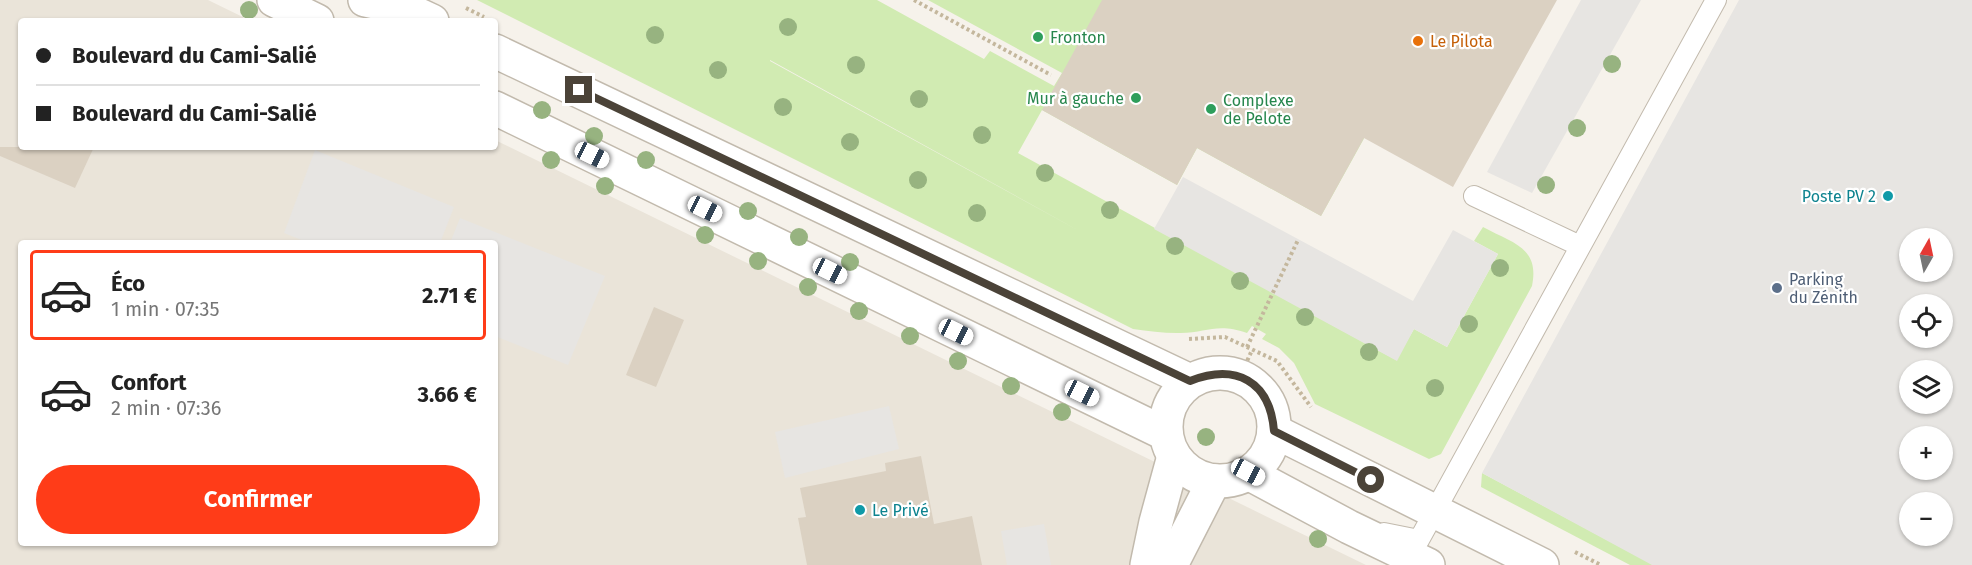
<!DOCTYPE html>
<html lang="fr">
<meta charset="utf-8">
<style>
:root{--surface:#fff;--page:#f6f6f6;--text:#222;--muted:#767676;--line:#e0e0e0;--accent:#ff3c18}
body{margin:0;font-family:"Fira Sans",sans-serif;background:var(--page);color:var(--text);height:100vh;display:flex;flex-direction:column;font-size:22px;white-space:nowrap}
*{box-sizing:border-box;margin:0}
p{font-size:20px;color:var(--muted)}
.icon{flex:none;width:33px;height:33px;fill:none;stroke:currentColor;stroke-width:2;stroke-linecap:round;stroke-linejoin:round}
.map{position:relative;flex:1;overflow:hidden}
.details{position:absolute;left:18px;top:240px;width:480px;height:306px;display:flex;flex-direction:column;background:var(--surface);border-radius:6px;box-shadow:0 2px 4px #0004}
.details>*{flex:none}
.top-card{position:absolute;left:18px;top:18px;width:480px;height:132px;border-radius:6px;box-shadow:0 2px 4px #0004;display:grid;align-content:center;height:132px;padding:0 18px;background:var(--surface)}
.needle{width:39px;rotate:9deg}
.fabs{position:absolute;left:1899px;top:228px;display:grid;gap:12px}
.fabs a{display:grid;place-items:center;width:54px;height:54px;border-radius:50%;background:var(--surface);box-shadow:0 2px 4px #0004;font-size:30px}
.end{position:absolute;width:27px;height:27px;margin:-14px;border:8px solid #4b4338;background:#fff;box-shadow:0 0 0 3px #fff}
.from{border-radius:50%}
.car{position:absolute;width:18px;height:36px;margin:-18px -9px;border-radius:8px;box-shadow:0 0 4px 2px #0007;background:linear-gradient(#fff 24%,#345 0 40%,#fff 0 76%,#345 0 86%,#fff 0)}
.top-card b{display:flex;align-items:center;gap:21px;height:57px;font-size:22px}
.top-card b+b{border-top:2px solid var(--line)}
.top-card i{width:15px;height:15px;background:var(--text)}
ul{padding:10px 0 0;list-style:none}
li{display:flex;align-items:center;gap:18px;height:90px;margin:0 12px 9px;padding:0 6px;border:3px solid transparent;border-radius:6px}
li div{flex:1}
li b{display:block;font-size:22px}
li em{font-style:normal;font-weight:700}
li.active{border-color:var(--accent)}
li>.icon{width:54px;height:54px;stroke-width:1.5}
.primary-button{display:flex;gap:12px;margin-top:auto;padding:12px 18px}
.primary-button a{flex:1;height:69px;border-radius:36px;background:var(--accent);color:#fff;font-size:24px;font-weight:700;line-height:69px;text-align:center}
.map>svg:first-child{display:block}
</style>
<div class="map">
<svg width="1972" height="565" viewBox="0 0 1972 565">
<rect width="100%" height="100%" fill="#f6f2eb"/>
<path fill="#eae4d9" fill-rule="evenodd" d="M0 0H208L251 21H21V147H495V140L1366 565H0ZM21 243H495V543H21Z"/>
<g fill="#d1ebb2" fill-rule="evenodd">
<path d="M477 0H877L984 59 990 51 1054 86 1062 73 928 0H1275L1402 70 1321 216 1197 148 1177 185 1042 110 1018 153 1396 360 1414 329 1447 347 1498 254 1474 241 1483 227C1512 243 1540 247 1532 286L1441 454 1429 459 1315 404 1294 363 1279 348 1262 339 1266 334 1252 326 1247 333C1215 322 1206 334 1177 333 1162 333 1148 331 1133 329ZM770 60 1083 233 770 61Z"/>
<polygon points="1482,473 1654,565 1630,565 1481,487"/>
</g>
<g fill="#e7e5e2" fill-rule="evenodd">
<polygon points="1581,0 1641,0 1532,193 1487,172"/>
<path d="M1739 0H1972V565H1652L1482 473ZM1942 238V272H1910V238ZM1942 304V338H1910V304ZM1942 370V404H1910V370ZM1942 436V470H1910V436ZM1942 502V536H1910V502Z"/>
<polygon points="315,150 454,207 440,243 309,243 284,233"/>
<polygon points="1183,177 1413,301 1453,230 1498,254 1447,347 1414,329 1397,361 1154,229"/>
<polygon points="460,218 605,276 568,365 495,336 495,243 450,243"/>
<polygon points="889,406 899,449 785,478 775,432"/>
<polygon points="1044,524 1051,565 1007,565 1001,531"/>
</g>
<g fill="#dbd1c2">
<polygon points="1102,0 1557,0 1453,187 1364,138 1321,216 1197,148 1177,185 1042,110"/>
<polygon points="0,147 94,147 75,188 0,156"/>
<polygon points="654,307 684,320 656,387 626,375"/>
<polygon points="921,456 934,524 972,516 982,565 807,565 798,518 806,517 800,488 886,471 885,463"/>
</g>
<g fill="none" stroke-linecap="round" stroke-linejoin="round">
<g stroke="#c2baad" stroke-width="22">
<g id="service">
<polyline points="1474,196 1580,246"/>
<polyline points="1384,533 1419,540 1716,0"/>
</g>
</g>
<g stroke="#c2baad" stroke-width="36">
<g id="tertiary">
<polyline points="274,0 317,21"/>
<polyline points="365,0 406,9 432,21"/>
<polyline points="495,51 1190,381"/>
<polyline points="495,108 1166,434"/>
<circle cx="1220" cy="427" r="54"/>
<polyline points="1274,431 1542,565"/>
<polyline points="1248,473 1349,527 1428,565"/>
<polyline points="1147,565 1156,522 1174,456"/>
<polyline points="1171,565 1214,481"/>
</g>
</g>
<g stroke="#c4b79d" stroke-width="4" stroke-dasharray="3 3" stroke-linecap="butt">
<polyline points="914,0 1051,75"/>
<polyline points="466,8 484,17"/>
<polyline points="1189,339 1225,337 1277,361 1311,407"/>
<polyline points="1247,347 1298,240"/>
<polyline points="1240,377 1252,350"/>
<polyline points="1575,552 1601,565"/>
</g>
<use href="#service" stroke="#fff" stroke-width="20"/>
<use href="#tertiary" stroke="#fff" stroke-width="33"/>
</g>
<g fill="#97b380">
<circle cx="249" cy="10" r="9"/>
<circle cx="788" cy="27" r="9"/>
<circle cx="655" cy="35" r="9"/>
<circle cx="1612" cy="64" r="9"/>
<circle cx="856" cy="65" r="9"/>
<circle cx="718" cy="70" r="9"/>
<circle cx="919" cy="99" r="9"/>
<circle cx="783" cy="107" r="9"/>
<circle cx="542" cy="110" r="9"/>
<circle cx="1577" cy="128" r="9"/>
<circle cx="982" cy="135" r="9"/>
<circle cx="594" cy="136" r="9"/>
<circle cx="850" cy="142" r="9"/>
<circle cx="551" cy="160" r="9"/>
<circle cx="646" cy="160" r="9"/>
<circle cx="1045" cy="173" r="9"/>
<circle cx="918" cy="180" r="9"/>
<circle cx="1546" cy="185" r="9"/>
<circle cx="605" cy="186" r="9"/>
<circle cx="1110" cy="210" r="9"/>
<circle cx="748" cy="211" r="9"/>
<circle cx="977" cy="213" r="9"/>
<circle cx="705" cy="235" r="9"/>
<circle cx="799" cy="237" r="9"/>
<circle cx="1175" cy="246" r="9"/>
<circle cx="758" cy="261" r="9"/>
<circle cx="850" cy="262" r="9"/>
<circle cx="1500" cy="268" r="9"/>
<circle cx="1240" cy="281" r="9"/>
<circle cx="808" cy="287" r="9"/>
<circle cx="859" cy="311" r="9"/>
<circle cx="1305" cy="317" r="9"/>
<circle cx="1469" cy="324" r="9"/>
<circle cx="910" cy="336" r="9"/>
<circle cx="1369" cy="352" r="9"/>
<circle cx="958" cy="361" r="9"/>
<circle cx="1011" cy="386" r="9"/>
<circle cx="1435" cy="388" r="9"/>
<circle cx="1062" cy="412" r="9"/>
<circle cx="1206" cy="437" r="9"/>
<circle cx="1318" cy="539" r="9"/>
</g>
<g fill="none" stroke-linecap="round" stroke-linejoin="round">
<path stroke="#4b4338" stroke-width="8" d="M579 90 1190 381C1236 363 1270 381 1274 431L1371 480"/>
</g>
<g fill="#2e9e5b" stroke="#fff" stroke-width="2">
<circle cx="1038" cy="37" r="6"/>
<circle cx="1136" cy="98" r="6"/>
<circle cx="1211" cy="109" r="6"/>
</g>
<circle fill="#e8710a" stroke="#fff" stroke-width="2" cx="1418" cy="41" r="6"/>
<g fill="#0f9aa8" stroke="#fff" stroke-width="2">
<circle cx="1888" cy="196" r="6"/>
<circle cx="860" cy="510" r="6"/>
</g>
<circle fill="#5c6f8a" stroke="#fff" stroke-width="2" cx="1777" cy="288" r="6"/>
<g text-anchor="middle" stroke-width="4.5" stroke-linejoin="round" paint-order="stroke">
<g font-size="16" fill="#27864d" stroke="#fff" text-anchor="start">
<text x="1050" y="43">Fronton</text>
<text x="1124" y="104" text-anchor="end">Mur à gauche</text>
<text x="1223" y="106">Complexe<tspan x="1223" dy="18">de Pelote</tspan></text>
</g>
<g font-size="16" fill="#c56008" stroke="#fff" text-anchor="start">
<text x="1430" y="47">Le Pilota</text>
</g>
<g font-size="16" fill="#0d838f" stroke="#fff" text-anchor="end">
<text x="1876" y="202">Poste PV 2</text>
<text x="872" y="516" text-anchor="start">Le Privé</text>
</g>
<g font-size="16" fill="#4e5e75" stroke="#fff" text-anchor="start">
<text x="1789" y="285">Parking<tspan x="1789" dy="18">du Zénith</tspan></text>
</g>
</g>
</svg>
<div class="fabs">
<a><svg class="needle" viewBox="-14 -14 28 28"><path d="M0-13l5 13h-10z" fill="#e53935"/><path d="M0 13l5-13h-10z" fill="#767676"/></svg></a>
<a><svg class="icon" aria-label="locate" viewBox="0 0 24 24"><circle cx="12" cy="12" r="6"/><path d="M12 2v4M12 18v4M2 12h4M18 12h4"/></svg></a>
<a><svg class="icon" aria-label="layers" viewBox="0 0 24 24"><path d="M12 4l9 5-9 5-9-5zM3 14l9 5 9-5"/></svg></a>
<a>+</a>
<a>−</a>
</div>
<i class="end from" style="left:1371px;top:480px"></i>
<i class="end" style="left:579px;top:90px"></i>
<i class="car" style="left:592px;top:155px;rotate:116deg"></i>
<i class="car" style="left:705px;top:209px;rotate:116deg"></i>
<i class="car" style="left:830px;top:271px;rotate:116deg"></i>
<i class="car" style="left:956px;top:332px;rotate:116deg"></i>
<i class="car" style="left:1082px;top:393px;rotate:116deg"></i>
<i class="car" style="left:1248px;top:472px;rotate:118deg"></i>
<div class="top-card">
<b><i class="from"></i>Boulevard du Cami-Salié</b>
<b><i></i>Boulevard du Cami-Salié</b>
</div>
<section class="details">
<ul>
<li class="active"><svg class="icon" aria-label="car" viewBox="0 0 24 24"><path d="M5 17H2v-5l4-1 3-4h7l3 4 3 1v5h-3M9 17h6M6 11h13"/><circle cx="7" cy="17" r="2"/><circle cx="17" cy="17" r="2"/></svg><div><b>Éco</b><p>1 min · 07:35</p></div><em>2.71 €</em></li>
<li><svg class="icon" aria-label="car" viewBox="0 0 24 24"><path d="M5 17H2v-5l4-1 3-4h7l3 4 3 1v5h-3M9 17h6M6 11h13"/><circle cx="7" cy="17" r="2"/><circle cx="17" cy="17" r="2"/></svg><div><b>Confort</b><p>2 min · 07:36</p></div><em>3.66 €</em></li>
</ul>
<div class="primary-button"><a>Confirmer</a></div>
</section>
</div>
